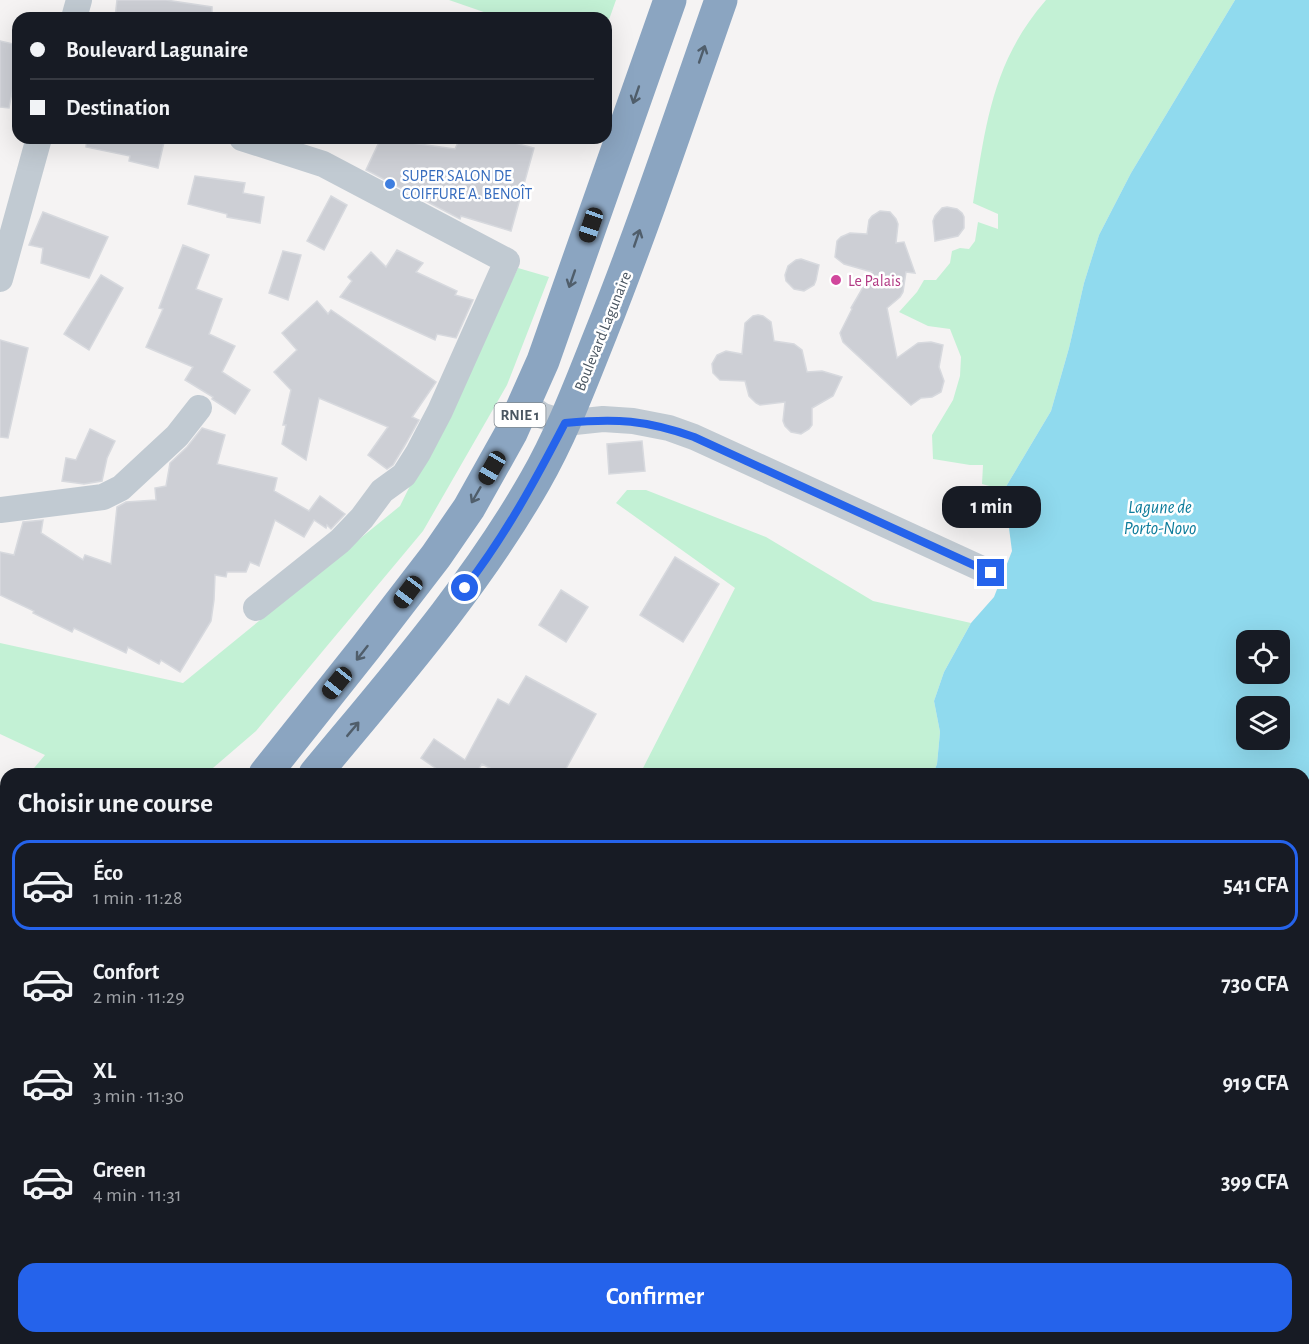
<!DOCTYPE html>
<html lang="fr">
<meta charset="utf-8">
<style>
:root{--surface:#171b24;--page:#20242c;--text:#f1f3f6;--muted:#9ea1a6;--line:#363941;--accent:#2563eb}
body{margin:0;font-family:"Alegreya Sans",sans-serif;background:var(--page);color:var(--text);height:100vh;display:flex;flex-direction:column;font-size:22px;white-space:nowrap}
*{box-sizing:border-box;margin:0}
p{font-size:20px;color:var(--muted)}
.icon{flex:none;width:33px;height:33px;fill:none;stroke:currentColor;stroke-width:2;stroke-linecap:round;stroke-linejoin:round}
.map{position:relative;flex:1;overflow:hidden}
.details{position:absolute;left:0px;top:768px;width:1310px;height:576px;display:flex;flex-direction:column;background:var(--surface);border-radius:18px 18px 0 0;box-shadow:0 6px 24px #0002}
.details>*{flex:none}
.guide{position:absolute;left:12px;top:12px;width:600px;height:132px;border-radius:18px;box-shadow:0 6px 24px #0002;display:grid;align-content:center;height:132px;padding:0 18px;background:var(--surface)}
.controls{position:absolute;left:1236px;top:630px;display:grid;gap:12px}
.controls a{display:grid;place-items:center;width:54px;height:54px;border-radius:12px;background:var(--surface);box-shadow:0 6px 24px #0002;font-size:30px}
.end{position:absolute;width:27px;height:27px;margin:-14px;border:8px solid #2563eb;background:#fff;box-shadow:0 0 0 3px #fff}
.from{border-radius:50%}
.bubble{position:absolute;height:42px;border-radius:18px;background:var(--surface);box-shadow:0 6px 24px #0002;font-size:20px;font-weight:600;line-height:42px;text-align:center}
.car{position:absolute;width:18px;height:36px;margin:-18px -9px;border-radius:8px;box-shadow:0 0 4px 2px #0007;background:linear-gradient(#222 24%,#8ab4d8 0 40%,#222 0 76%,#8ab4d8 0 86%,#222 0)}
.guide b{display:flex;align-items:center;gap:21px;height:57px;font-size:22px}
.guide b+b{border-top:2px solid var(--line)}
.guide i{width:15px;height:15px;background:var(--text)}
ul{padding:0;list-style:none}
li{display:flex;align-items:center;gap:18px;height:90px;margin:0 12px 9px;padding:0 6px;border:3px solid transparent;border-radius:18px}
li div{flex:1}
li b{display:block;font-size:22px}
li em{font-style:normal;font-weight:600}
li.on{border-color:var(--accent)}
li>.icon{width:54px;height:54px;stroke-width:1.5}
h2{padding:0 18px;font-size:27px;line-height:72px}
.cta{display:flex;gap:12px;margin-top:auto;padding:12px 18px}
.cta a{flex:1;height:69px;border-radius:18px;background:var(--accent);color:#fff;font-size:24px;font-weight:600;line-height:69px;text-align:center}
.map>svg:first-child{display:block}
</style>
<div class="map">
<svg width="1309" height="1344" viewBox="0 0 1309 1344">
<rect width="100%" height="100%" fill="#f5f3f3"/>
<g fill="#c3f1d5">
<polygon points="449,0 616,0 606,28 606,18 501,18"/>
<path d="M1046 0H1235L1131 173 1099 235 1084 283 1069 348 1051 411 1004 490 982 484 983 465H970L933 459 932 435 953 400 960 376 961 357 950 329 928 326 899 312 917 292 924 280H936L950 263 952 251 960 248 969 249 975 241 978 222 998 229V214L973 203C986 125 992 62 1046 0Z"/>
<polygon points="518,268 549,277 507,385 423,531 256,731 206,774 29,774 45,755 0,734 0,643 183,683 400,506"/>
<polygon points="627,490 646,490 766,537 873,601 971,623 944,672 934,701 940,732 937,764 933,774 640,774 735,588 616,503"/>
<polygon points="6,797 6,916 0,918 0,800"/>
<polygon points="189,1338 766,1338 765,1344 183,1344"/>
</g>
<path fill="#90daee" fill-rule="evenodd" d="M1235 0H1309V1344H765L766 1338H1304V774H933L937 764 940 732 934 701 944 672 971 623 994 597 1012 551 1004 490 1051 411 1069 348 1084 283 1099 235 1131 173ZM1246 640H1280V674H1246ZM1246 706H1280V740H1246Z"/>
<g fill="#cdcfd5" stroke="#d7d9de" stroke-width="1.5">
<polygon points="117,0 166,0 212,7 212,18 115,18"/>
<polygon points="0,41 18,45 18,62 9,108 0,107"/>
<polygon points="87,138 165,138 158,168 129,161 130,156 86,147"/>
<polygon points="381,138 413,138 412,143 455,149 460,138 496,138 534,148 511,231 461,216 460,219 366,170"/>
<polygon points="195,176 245,183 243,193 264,197 260,223 227,217 227,214 188,204"/>
<polygon points="331,196 347,205 324,250 307,241"/>
<polygon points="947,207 957,209 962,213 964,217 964,228 958,236 935,241 933,221 935,216 942,208"/>
<polygon points="880,211 890,212 896,219 898,224 896,243 904,242 915,273 906,272 903,292 900,297 887,308 897,358 918,343 931,342 943,345 939,367 944,381 941,392 932,397 921,398 911,405 843,342 840,333 852,309 851,308 872,272 844,264 835,257 837,241 841,237 850,233 867,234 869,220 872,216"/>
<polygon points="43,212 108,237 89,278 41,263 43,248 29,245"/>
<polygon points="183,245 209,255 196,289 222,299 209,334 235,346 222,372 250,390 235,414 212,399 213,397 185,380 193,367 146,347 163,309 159,308"/>
<polygon points="397,250 423,263 416,272 457,291 455,295 473,300 456,338 437,334 435,340 340,297 352,281 348,277 371,252 386,267"/>
<polygon points="283,251 301,255 288,300 269,293"/>
<polygon points="801,259 819,265 816,280 814,285 804,291 794,289 786,281 785,275 788,266 796,260"/>
<polygon points="101,275 123,288 89,350 64,334"/>
<polygon points="317,301 328,314 331,310 436,382 412,417 419,420 405,445 393,465 387,469 368,455 388,427 319,398 306,460 282,444 286,425 283,425 291,390 274,372 297,350 282,333"/>
<polygon points="758,315 763,316 771,322 774,341 794,344 802,350 807,372 822,371 842,377 833,396 812,408 812,425 809,429 801,434 791,432 785,426 783,421 785,402 760,405 756,403 749,396 745,381 720,380 713,373 712,364 717,355 726,351 742,354 745,323 753,316"/>
<polygon points="0,340 28,348 8,438 0,437"/>
<polygon points="202,428 225,435 217,464 277,478 274,491 309,511 320,496 345,514 331,529 327,525 326,528 314,520 304,537 275,520 259,566 250,562 246,572 227,572 226,577 215,575 214,600 211,621 180,672 161,660 159,664 128,647 126,653 74,628 72,632 33,613 34,611 0,595 0,552 14,555 23,522 43,520 41,533 83,560 85,555 111,564 117,507 126,502 156,500 155,488 166,486 170,463 187,447"/>
<polygon points="90,429 115,441 107,458 102,481 84,484 62,481 66,458 76,460"/>
<polygon points="642,441 645,471 609,474 607,444"/>
<polygon points="675,557 719,584 683,642 640,615"/>
<polygon points="561,590 588,607 566,642 539,625"/>
<polygon points="526,676 596,714 563,774 501,774 482,764 478,770 484,774 444,774 421,758 434,739 465,760 498,699 509,705"/>
</g>
<g fill="none" stroke-linecap="round" stroke-linejoin="round">
<g stroke="#c1cad2" stroke-width="26">
<polyline points="74,18 79,0"/>
<polyline points="242,138 323,164 507,261 440,411 418,453 404,475 382,491 362,518 340,541 256,608"/>
<polyline points="0,279 39,138"/>
<polyline points="525,404 543,416 565,423 603,419 633,421 669,428 694,437 991,573"/>
<polyline points="0,510 103,497 121,488 177,436 199,408"/>
</g>
<g stroke="#8ba5c1" stroke-width="33">
<polyline points="265,774 366,647 436,556 469,508 511,433 543,361 670,0"/>
<path d="M315 774C393 680 474 588 535 481 562 434 581 383 601 333 645 223 682 111 721 0"/>
<polyline points="0,1097 6,1090"/>
<polyline points="0,1165 6,1157"/>
</g>
</g>
<defs><path id="oneway-shaft" d="M-6 0H5M1.5-3L5.5 0L1.5 3" fill="none" stroke-width="1.6" stroke-linecap="round" stroke-linejoin="round" transform="scale(1.5)"/></defs>
<g stroke="#505e6b">
<use href="#oneway-shaft" transform="translate(702 54) rotate(-71)"/>
<use href="#oneway-shaft" transform="translate(636 95) rotate(109)"/>
<use href="#oneway-shaft" transform="translate(637 238) rotate(-71)"/>
<use href="#oneway-shaft" transform="translate(572 279) rotate(109)"/>
<use href="#oneway-shaft" transform="translate(476 495) rotate(120)"/>
<use href="#oneway-shaft" transform="translate(362 653) rotate(128)"/>
<use href="#oneway-shaft" transform="translate(353 729) rotate(-50)"/>
</g>
<g fill="none" stroke-linecap="round" stroke-linejoin="round">
<path stroke="#2563eb" stroke-width="8" d="M465 588C505 536 535 481 565 423 616 418 646 420 694 437L991 573"/>
</g>
<circle fill="#3f7fe0" stroke="#fff" stroke-width="2" cx="390" cy="184" r="6"/>
<circle fill="#d1479c" stroke="#fff" stroke-width="2" cx="836" cy="280" r="6"/>
<g text-anchor="middle" stroke-width="5" stroke-linejoin="round" paint-order="stroke">
<rect fill="#fff" stroke="#808990" stroke-width="1.5" x="494.5" y="403" width="51" height="24" rx="4.5"/>
<g font-size="15" font-weight="bold" fill="#4a5661">
<text x="520" y="420">RNIE 1</text>
</g>
<g font-size="16" fill="#366cbe" stroke="#fff" text-anchor="start">
<text x="402" y="181">SUPER SALON DE<tspan x="402" dy="18">COIFFURE A. BENOÎT</tspan></text>
</g>
<g font-size="16" fill="#b23c85" stroke="#fff" text-anchor="start">
<text x="848" y="286">Le Palais</text>
</g>
<g font-size="16" fill="#4a5661" stroke="#fff">
<text transform="translate(602 331) rotate(-68)" y="6">Boulevard Lagunaire</text>
</g>
<g font-size="18" font-style="italic" fill="#0c7c9b" stroke="#fff">
<text x="1160" y="513">Lagune de<tspan x="1160" dy="21">Porto-Novo</tspan></text>
</g>
</g>
</svg>
<div class="controls">
<a><svg class="icon" aria-label="locate" viewBox="0 0 24 24"><circle cx="12" cy="12" r="6"/><path d="M12 2v4M12 18v4M2 12h4M18 12h4"/></svg></a>
<a><svg class="icon" aria-label="layers" viewBox="0 0 24 24"><path d="M12 4l9 5-9 5-9-5zM3 14l9 5 9-5"/></svg></a>
</div>
<i class="end from" style="left:465px;top:588px"></i>
<i class="end" style="left:991px;top:573px"></i>
<div class="bubble" style="left:942px;top:486px;width:99px">1 min</div>
<i class="car" style="left:591px;top:225px;rotate:199deg"></i>
<i class="car" style="left:492px;top:468px;rotate:210deg"></i>
<i class="car" style="left:408px;top:592px;rotate:217deg"></i>
<i class="car" style="left:337px;top:683px;rotate:219deg"></i>
<div class="guide">
<b><i class="from"></i>Boulevard Lagunaire</b>
<b><i></i>Destination</b>
</div>
<section class="details">
<h2>Choisir une course</h2>
<ul>
<li class="on"><svg class="icon" aria-label="car" viewBox="0 0 24 24"><path d="M5 17H2v-5l4-1 3-4h7l3 4 3 1v5h-3M9 17h6M6 11h13"/><circle cx="7" cy="17" r="2"/><circle cx="17" cy="17" r="2"/></svg><div><b>Éco</b><p>1 min · 11:28</p></div><em>541 CFA</em></li>
<li><svg class="icon" aria-label="car" viewBox="0 0 24 24"><path d="M5 17H2v-5l4-1 3-4h7l3 4 3 1v5h-3M9 17h6M6 11h13"/><circle cx="7" cy="17" r="2"/><circle cx="17" cy="17" r="2"/></svg><div><b>Confort</b><p>2 min · 11:29</p></div><em>730 CFA</em></li>
<li><svg class="icon" aria-label="car" viewBox="0 0 24 24"><path d="M5 17H2v-5l4-1 3-4h7l3 4 3 1v5h-3M9 17h6M6 11h13"/><circle cx="7" cy="17" r="2"/><circle cx="17" cy="17" r="2"/></svg><div><b>XL</b><p>3 min · 11:30</p></div><em>919 CFA</em></li>
<li><svg class="icon" aria-label="car" viewBox="0 0 24 24"><path d="M5 17H2v-5l4-1 3-4h7l3 4 3 1v5h-3M9 17h6M6 11h13"/><circle cx="7" cy="17" r="2"/><circle cx="17" cy="17" r="2"/></svg><div><b>Green</b><p>4 min · 11:31</p></div><em>399 CFA</em></li>
</ul>
<div class="cta"><a>Confirmer</a></div>
</section>
</div>
